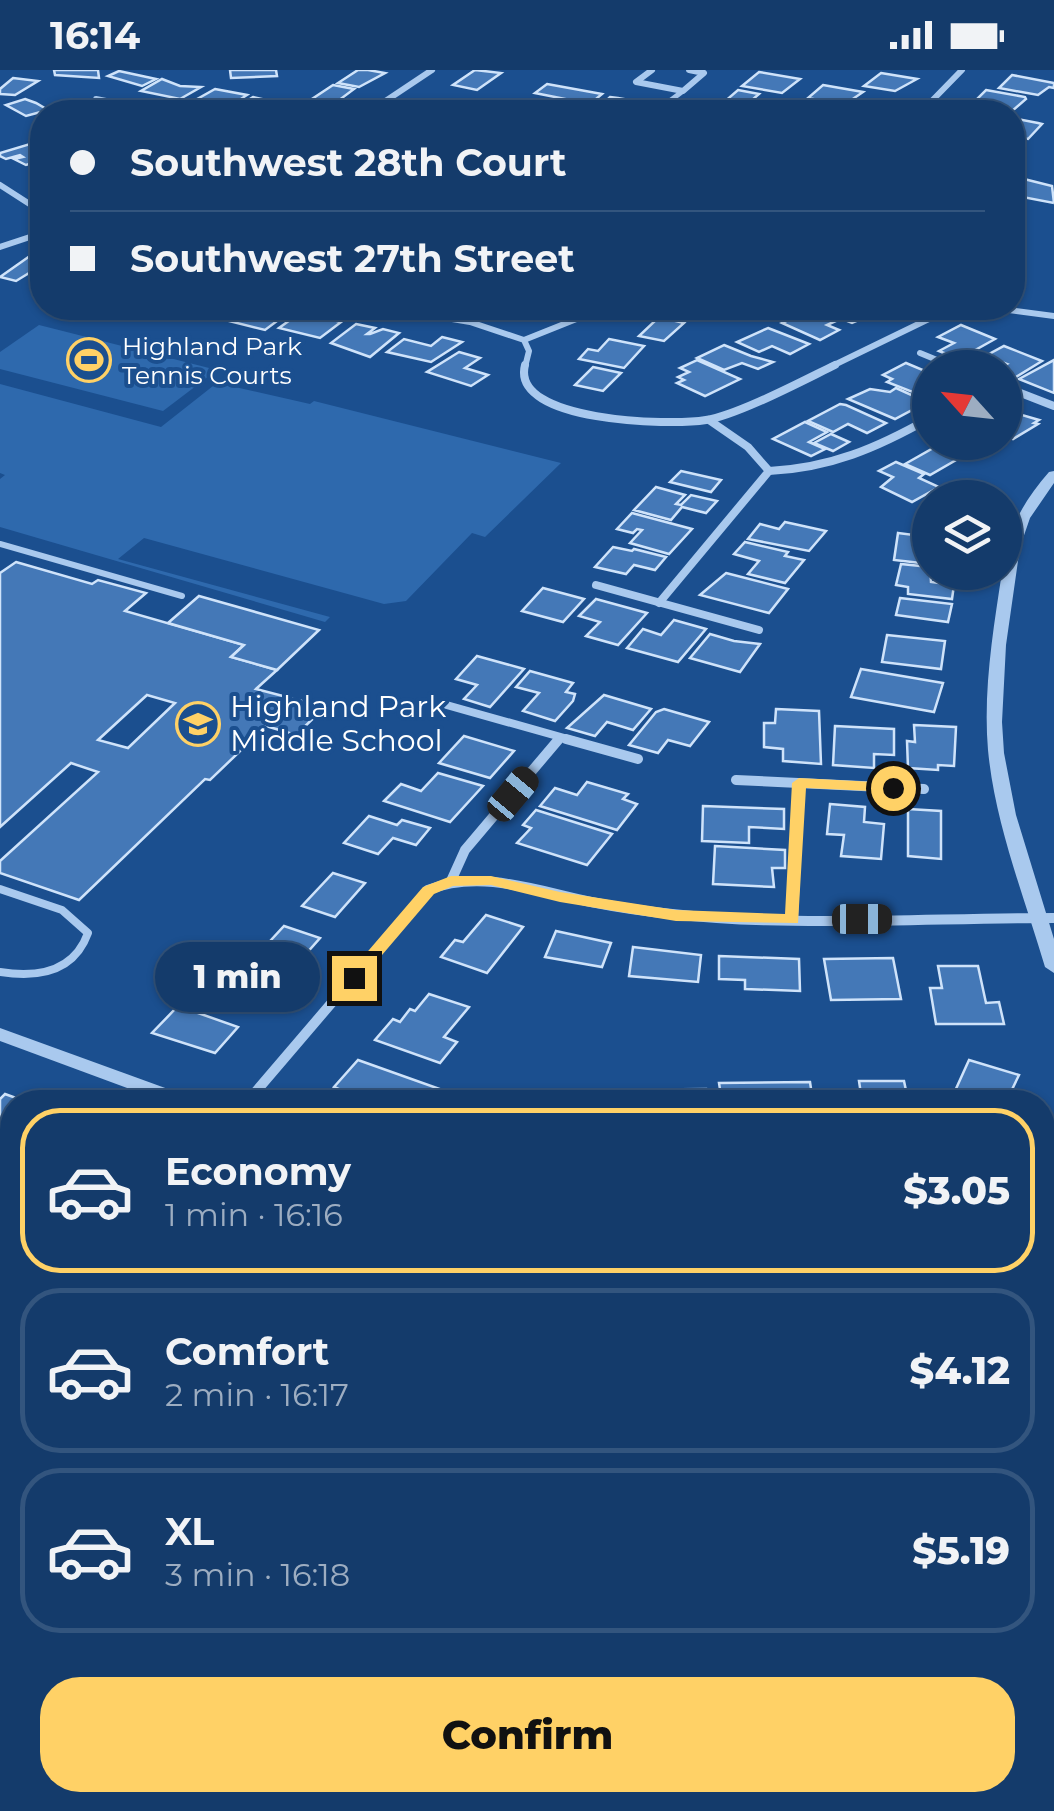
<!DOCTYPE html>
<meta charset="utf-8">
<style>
:root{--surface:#143b6b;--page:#214673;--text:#f1f3f6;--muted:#9dadc1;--line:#33557e;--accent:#ffd166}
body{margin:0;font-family:Montserrat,sans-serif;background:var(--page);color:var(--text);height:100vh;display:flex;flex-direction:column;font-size:38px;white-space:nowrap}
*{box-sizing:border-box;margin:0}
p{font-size:32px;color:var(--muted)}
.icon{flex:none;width:55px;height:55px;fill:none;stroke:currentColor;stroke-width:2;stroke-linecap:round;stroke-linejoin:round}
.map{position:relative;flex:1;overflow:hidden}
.panel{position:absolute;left:0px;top:1020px;width:1055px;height:722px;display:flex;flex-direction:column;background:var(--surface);border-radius:40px 40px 0 0;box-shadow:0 2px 8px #0004,0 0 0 2px var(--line)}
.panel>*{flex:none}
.top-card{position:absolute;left:30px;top:30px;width:995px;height:220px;border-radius:40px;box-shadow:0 2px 8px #0004,0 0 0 2px var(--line);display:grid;align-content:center;height:220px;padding:0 40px;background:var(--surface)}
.needle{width:65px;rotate:297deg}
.buttons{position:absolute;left:912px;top:280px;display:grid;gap:20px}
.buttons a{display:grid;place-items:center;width:110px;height:110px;border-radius:50%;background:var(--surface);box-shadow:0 2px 8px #0004,0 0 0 2px var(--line);font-size:50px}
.end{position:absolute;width:45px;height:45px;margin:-22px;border:12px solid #ffd166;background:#111;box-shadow:0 0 0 5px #111}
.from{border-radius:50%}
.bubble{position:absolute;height:70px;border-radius:35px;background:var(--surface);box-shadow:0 2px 8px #0004,0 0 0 2px var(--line);font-size:32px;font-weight:800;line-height:70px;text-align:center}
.car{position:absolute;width:30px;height:60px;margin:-30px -15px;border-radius:12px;box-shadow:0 0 8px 2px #0007;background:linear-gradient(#222 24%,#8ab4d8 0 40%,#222 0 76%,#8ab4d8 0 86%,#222 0)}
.top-card b{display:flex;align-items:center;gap:35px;height:95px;font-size:38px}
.top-card b+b{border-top:2px solid var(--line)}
.top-card i{width:25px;height:25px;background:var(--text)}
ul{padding:18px 0 0;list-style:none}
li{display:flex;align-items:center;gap:30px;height:165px;margin:0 20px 15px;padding:0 20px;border:5px solid var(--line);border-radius:40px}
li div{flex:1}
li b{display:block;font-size:38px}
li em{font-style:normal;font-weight:800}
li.current{border-color:var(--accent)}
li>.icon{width:90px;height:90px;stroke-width:1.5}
.primary-button{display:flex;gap:20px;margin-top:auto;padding:20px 40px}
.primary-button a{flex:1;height:115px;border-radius:40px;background:var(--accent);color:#111;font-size:40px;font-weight:800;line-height:115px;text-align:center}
.status{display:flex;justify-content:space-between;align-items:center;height:70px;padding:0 50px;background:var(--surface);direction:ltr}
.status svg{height:28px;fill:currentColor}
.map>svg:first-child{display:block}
</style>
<div class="status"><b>16:14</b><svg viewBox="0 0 49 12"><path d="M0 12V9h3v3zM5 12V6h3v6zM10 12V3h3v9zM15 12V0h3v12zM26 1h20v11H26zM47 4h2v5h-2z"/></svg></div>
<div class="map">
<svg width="1054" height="1741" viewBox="0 0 1054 1741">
<rect width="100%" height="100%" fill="#1b4f8f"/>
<g fill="#2e69ad">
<polygon points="39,255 217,300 163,341 0,299 0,282"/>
<polygon points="0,314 161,357 213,316 226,315 310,334 314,331 561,393 485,467 472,463 406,531 384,534 144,468 118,489 330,547 325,552 0,457 0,409 5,405 0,403"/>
</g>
<g fill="#4478b7" stroke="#cfe3fa" stroke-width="2.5" fill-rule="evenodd">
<polygon points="54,0 98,0 99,8 55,5"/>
<polygon points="230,0 276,0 277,6 231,8"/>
<polygon points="358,0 368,0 385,3 359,17 338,13"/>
<polygon points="475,0 501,3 477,20 453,15"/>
<polygon points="119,1 156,9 142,16 108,6"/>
<polygon points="759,2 800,9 782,23 742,16"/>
<polygon points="881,3 917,9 895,21 864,16"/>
<polygon points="1012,5 1054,13 1054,18 1049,17 1038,25 999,18"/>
<polygon points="13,8 38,11 15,25 0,24 0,19"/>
<polygon points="162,9 180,16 201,17 180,29 141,21"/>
<polygon points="547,14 602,24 590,34 535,23"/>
<polygon points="333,15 354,19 334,34 312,29"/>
<polygon points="823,15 863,22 844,35 808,28"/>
<polygon points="215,19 247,25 230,36 192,32"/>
<polygon points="738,20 759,24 744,37 723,33"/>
<polygon points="986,20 1025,27 1026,29 1011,42 970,36"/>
<polygon points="253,27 289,35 277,42 232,40"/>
<polygon points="610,27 618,28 646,33 634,42 595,41"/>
<polygon points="25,29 36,33 48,40 26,46 6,35"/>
<polygon points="1012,48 1038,53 1042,54 1028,69 1012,66"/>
<polygon points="30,74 42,80 42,90 26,95 14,89 23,87 20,85 6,89 0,86 0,83"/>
<polygon points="1020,108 1052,116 1054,133 1012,125 1012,110"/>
<polygon points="37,181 42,183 42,195 16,211 0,207"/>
<polygon points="238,238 263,238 255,243 266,240 285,245 265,260 221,249"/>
<polygon points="815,238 855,238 851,239 868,246 852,253"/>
<polygon points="812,239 838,250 827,255 839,260 820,270 782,253"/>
<polygon points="297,245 317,246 341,252 320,268 279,258"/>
<polygon points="659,247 684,253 664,271 639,266"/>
<polygon points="356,254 375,258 367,264 370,264 383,259 399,263 370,287 331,273"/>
<polygon points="961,255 995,269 959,289 939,281 954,273 938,267"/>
<polygon points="768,258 786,265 809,274 790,284 772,276 759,282 737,272"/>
<polygon points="442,267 462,272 431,292 387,282 404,269 431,276"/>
<polygon points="609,269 644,276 624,298 579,289 588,279 598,281"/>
<polygon points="724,275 751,286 773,292 758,299 742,293 724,300 697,288"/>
<polygon points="1004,276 1042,291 1011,310 1005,307 1005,298 1000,298 1007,294 1002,292 991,297 976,291"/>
<polygon points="459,282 480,288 465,298 488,305 471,316 427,302"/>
<polygon points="697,290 740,309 705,326 677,313 684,310 678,307 689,302 680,298"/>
<polygon points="1054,290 1054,323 1019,309"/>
<polygon points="906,293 930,303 930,321 925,318 915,323 887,312 892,309 883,305"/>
<polygon points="593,297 621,303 603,321 575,315"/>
<polygon points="896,318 927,332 895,349 848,329 870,319 890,322"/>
<polygon points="840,334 846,335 886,353 867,363 848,354 833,362 808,351"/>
<polygon points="1005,340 1039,350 1034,353 1038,354 1013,369 1005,366"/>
<polygon points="805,352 827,362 809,372 825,379 811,386 773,369"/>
<polygon points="831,364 849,372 833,381 814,373"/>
<polygon points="957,372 995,372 998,374 974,387 949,377"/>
<polygon points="937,376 963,386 930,405 905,394"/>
<polygon points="896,392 924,404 919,408 939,417 912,432 881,417 893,407 879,401"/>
<polygon points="681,401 721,410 711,422 670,412"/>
<polygon points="656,417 685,425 676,434 681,435 691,425 717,431 706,443 682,437 671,450 634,440"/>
<polygon points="632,443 692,459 669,484 630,473 642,460 637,459 633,463 617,459"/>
<polygon points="785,452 826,461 809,481 748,469 760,454 779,459"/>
<polygon points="898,463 930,467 930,494 894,490"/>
<polygon points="745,472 788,482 785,486 804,490 785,513 748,504 759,491 734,484"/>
<polygon points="613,477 632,481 634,479 666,487 655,500 634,495 626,504 595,497"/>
<path d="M16 492 92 514 98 510 146 523 125 541 244 575 231 587 277 600 256 619 325 637 296 665 266 656 210 710 205 709 79 830 0 803V791L98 702 71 693 0 757V503ZM147 625 175 633 128 678 98 670Z"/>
<polygon points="901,494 930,497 931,512 954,515 952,529 908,524 908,517 896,515"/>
<polygon points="726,503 788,519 769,543 700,525"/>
<polygon points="543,518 584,529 563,552 522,541"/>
<polygon points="199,526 319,560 277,600 231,587 244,575 168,553"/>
<polygon points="900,528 952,534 948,552 896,545"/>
<polygon points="596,529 647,543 618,575 586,566 600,552 579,546"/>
<polygon points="674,550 706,559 678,592 627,578 643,559 661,565"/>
<polygon points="710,564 734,571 760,574 740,602 690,588"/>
<polygon points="887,565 945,571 941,599 882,592"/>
<polygon points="477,586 524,599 490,637 464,629 477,615 456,609"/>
<polygon points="861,599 943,613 934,642 851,627"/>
<polygon points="530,601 573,613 566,622 575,624 573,631 555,651 523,641 539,623 516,617"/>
<polygon points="604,625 651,639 633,660 607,652 595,666 567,658"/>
<polygon points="664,639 709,652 690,676 668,670 658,683 629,675 656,642"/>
<polygon points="776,639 819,641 821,694 783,691 783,679 764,677 764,653 775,653"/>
<polygon points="914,655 956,657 954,696 938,695 938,700 908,698 907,671 915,672"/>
<polygon points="835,656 894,659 894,685 874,684 874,698 833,695"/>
<polygon points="464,666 514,681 490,708 439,693"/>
<polygon points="438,703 483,716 450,752 384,731 401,714 421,721"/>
<polygon points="587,712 628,724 623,729 637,734 617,760 540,736 555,718 577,725"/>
<polygon points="830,734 865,737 864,752 884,754 881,789 841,786 844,765 827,764"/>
<polygon points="703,736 784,739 784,759 749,757 749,773 702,771"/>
<polygon points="908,739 941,741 941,789 908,786"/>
<polygon points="536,740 612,764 587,795 517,773 531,758 523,755"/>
<polygon points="369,746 397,755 402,750 430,758 416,775 393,768 378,784 344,773"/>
<polygon points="715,776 785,780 785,798 772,798 774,817 713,814"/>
<polygon points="333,803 365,813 335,847 302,836"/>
<polygon points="486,845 523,857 487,903 441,887 455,870 463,872"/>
<polygon points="284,856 320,868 273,921 236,908"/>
<polygon points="556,861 611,873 602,897 545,887"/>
<polygon points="633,877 701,885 698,912 629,906"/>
<polygon points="719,886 799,889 800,921 745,919 745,910 719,909"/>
<polygon points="893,888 901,929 831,930 824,889"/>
<polygon points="938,896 978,896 986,933 999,932 1004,954 936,954 930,918 942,918"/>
<polygon points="429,924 469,937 444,967 457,972 440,993 375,970 393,949 400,952 410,939 415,941"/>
<polygon points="178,936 238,957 215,983 152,963"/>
<polygon points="358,990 465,1028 461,1032 369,1032 334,1017"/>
<polygon points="969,990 1019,1005 1006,1032 950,1032"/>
<polygon points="859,1011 904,1011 908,1030 921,1032 832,1032 862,1031"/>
<polygon points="810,1012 813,1032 722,1032 719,1013"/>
<polygon points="706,1019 707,1032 606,1032 605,1020"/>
<polygon points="503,1022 564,1026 563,1032 501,1032"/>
<polygon points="5,1024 27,1032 12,1032 12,1047 0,1060 0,1029"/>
<polygon points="12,1153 12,1201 11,1203 0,1199 0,1167"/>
<rect x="1042" y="1167" width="12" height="23"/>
<rect x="1042" y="1198" width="12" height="28"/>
<polygon points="1042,1241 1054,1242 1054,1316 1042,1315"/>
<polygon points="1042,1349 1054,1350 1054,1409 1042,1407"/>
<polygon points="1042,1442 1054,1445 1054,1493 1049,1492 1050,1499 1042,1498"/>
<polygon points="0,1565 12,1566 12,1620 0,1619"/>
<polygon points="1042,1641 1054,1643 1054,1712 1042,1710"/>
</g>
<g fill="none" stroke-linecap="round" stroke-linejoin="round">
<polyline stroke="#a9c9ee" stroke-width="5" points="655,42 683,21"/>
<polyline stroke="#a9c9ee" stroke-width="6" points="0,474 182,526"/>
<path stroke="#a9c9ee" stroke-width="8" d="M0 819 62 840 88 863C74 902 38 908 0 902"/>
<g stroke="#a9c9ee" stroke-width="6">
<polyline points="652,0 636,12 683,21 704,3 689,0"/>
<polyline points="96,29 161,42"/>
<polyline points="922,41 962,0"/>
<polyline points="369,42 432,0"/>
<polyline points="890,42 896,37 926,42"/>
<polyline points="0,115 42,142"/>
<polyline points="0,177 42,163"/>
<polyline points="387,238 470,252 524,270 529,281 525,297"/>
<polyline points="524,270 594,242"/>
<polyline points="920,283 954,297"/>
<polyline points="830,297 935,246 994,238 1054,246"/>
</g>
<g stroke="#a9c9ee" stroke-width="8">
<path d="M525 295C510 352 670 356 706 350 738 345 804 310 835 295"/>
<polyline points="948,295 956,298"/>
<polyline points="1005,317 1054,336"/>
<path d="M769 401C830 398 877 378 930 348"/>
<polyline points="596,515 759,560"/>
<polyline points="659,533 769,401 748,377 709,350"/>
<polyline points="443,634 575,671"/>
<polyline points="557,671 560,668"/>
</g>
<g stroke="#a9c9ee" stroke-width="10">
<polyline points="566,669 638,689"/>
<polyline points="736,710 924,719"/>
<polyline points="451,811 465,780 559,669"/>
<polyline points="793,850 799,713"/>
<path d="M247 1032 428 820C480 799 538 821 591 832 742 862 901 848 1054 848"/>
</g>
<g stroke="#a9c9ee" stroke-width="12">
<polyline points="0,1324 12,1309"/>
<polyline points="0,1487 12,1488"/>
<polyline points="1042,1574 1054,1575"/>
</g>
<g fill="#a9c9ee" fill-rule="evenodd">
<path d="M1054 401V413L1030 448 1020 477 1006 575 1002 652 1004 683 1016 745 1054 869V903L1045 897C1024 826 995 754 988 680 983 621 993 561 1002 502H1005C1005 462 1023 432 1049 402Z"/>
<polygon points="0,958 190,1027 192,1032 165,1032 0,971"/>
<rect x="1042" y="1109" width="12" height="14"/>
</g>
</g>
<polygon fill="#ffd166" points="799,708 893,713 901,718 893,722 806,718 798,853 676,851 560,832 491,815 453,816 434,824 359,912 354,913 345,908 423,817 451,806 491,806 560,822 676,840 785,844 792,713"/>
<defs>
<g id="stadium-ring" transform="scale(2.25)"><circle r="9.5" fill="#1b4f8f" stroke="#ffd166" stroke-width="1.5"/><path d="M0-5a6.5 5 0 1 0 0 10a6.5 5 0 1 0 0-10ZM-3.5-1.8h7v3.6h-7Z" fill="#ffd166"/></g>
<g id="school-ring" transform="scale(2.25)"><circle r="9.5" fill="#1b4f8f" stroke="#ffd166" stroke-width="1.5"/><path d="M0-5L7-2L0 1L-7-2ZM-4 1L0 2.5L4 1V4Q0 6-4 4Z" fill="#ffd166"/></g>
</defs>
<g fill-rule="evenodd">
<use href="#stadium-ring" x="89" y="290"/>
<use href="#school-ring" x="198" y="654"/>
</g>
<g text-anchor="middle" stroke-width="8" stroke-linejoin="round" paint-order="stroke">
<g font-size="25" fill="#fff" stroke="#1b4f8f" text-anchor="start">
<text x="122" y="285">Highland Park<tspan x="122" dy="29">Tennis Courts</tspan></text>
</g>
<g font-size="30" fill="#fff" stroke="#1b4f8f" text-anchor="start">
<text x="230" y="647">Highland Park<tspan x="230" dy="34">Middle School</tspan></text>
</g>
</g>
</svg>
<div class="buttons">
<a><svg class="needle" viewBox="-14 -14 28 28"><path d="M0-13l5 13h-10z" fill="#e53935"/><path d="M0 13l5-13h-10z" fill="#9dadc1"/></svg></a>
<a><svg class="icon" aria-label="layers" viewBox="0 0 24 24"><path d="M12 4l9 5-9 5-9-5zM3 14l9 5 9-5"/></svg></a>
</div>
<i class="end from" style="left:893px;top:718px"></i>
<i class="end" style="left:354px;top:908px"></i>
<div class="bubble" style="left:155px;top:872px;width:165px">1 min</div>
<i class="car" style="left:513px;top:724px;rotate:40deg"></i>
<i class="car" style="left:862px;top:849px;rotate:90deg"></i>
<div class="top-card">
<b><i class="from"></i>Southwest 28th Court</b>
<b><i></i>Southwest 27th Street</b>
</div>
<section class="panel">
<ul>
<li class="current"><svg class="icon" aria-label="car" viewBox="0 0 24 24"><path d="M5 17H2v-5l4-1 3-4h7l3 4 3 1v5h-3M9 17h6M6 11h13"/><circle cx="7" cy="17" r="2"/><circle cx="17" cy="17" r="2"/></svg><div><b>Economy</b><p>1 min · 16:16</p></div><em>$3.05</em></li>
<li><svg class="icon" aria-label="car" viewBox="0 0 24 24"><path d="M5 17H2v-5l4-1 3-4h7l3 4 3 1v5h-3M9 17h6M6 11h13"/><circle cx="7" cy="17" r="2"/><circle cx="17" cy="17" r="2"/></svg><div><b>Comfort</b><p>2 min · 16:17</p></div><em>$4.12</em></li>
<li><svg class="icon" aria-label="car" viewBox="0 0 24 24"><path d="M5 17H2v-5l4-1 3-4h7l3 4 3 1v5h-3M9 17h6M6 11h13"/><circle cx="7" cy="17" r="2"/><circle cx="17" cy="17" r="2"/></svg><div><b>XL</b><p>3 min · 16:18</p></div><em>$5.19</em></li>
</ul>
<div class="primary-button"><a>Confirm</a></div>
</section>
</div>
